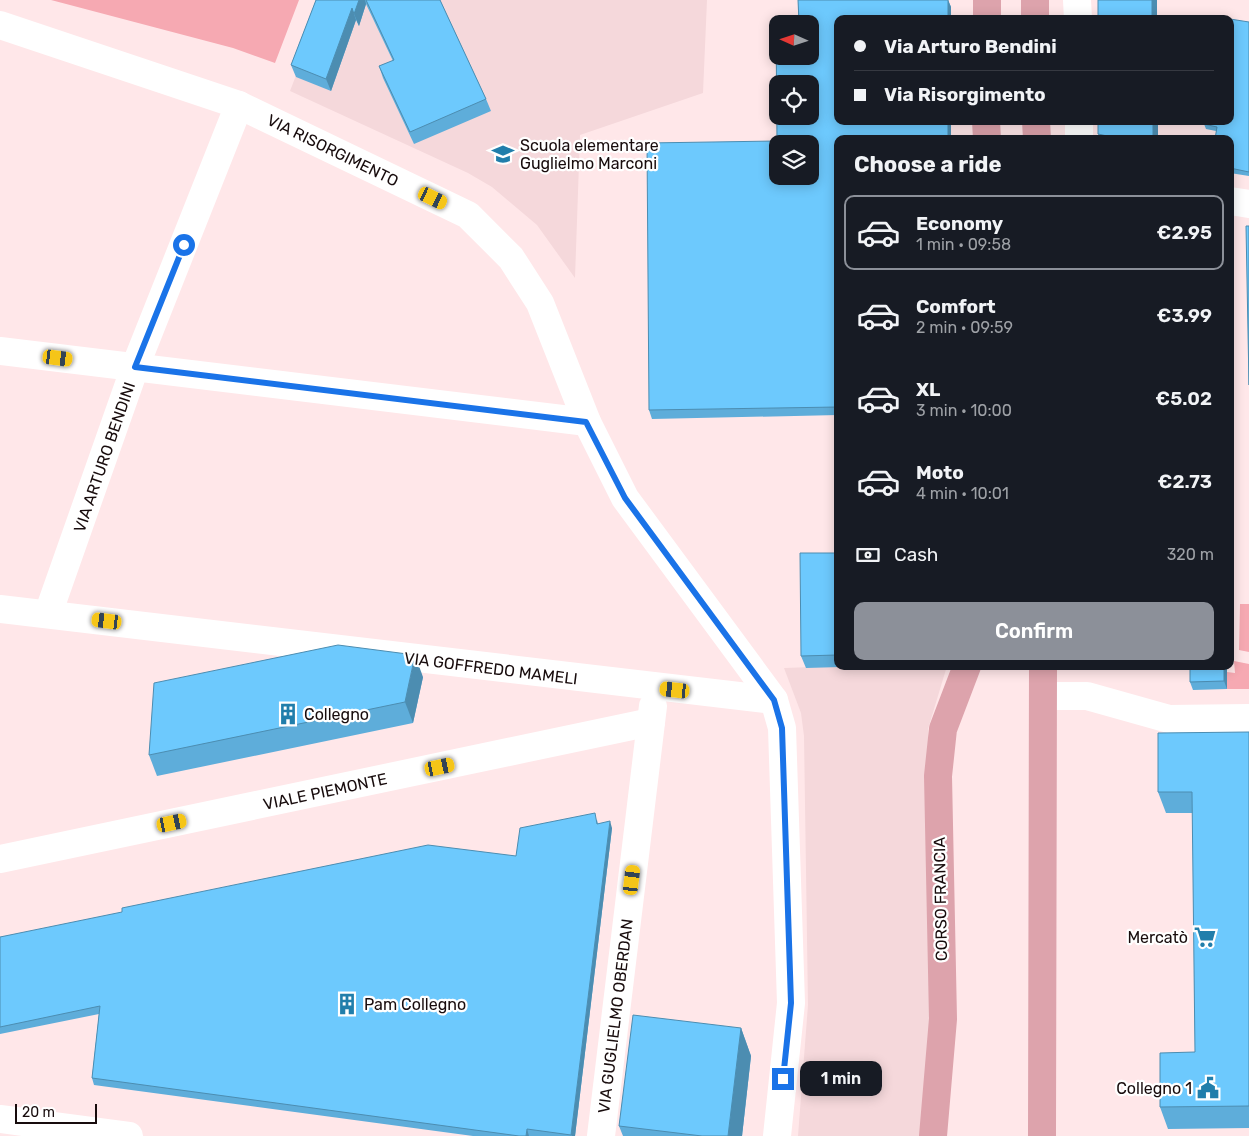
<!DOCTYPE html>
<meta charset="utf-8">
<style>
:root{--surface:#171b24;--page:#242831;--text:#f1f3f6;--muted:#9ea1a6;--line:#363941;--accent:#8c9099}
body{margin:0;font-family:Rubik,sans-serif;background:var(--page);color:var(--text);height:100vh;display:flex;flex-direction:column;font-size:19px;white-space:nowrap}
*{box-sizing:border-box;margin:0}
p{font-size:16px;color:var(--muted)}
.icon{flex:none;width:28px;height:28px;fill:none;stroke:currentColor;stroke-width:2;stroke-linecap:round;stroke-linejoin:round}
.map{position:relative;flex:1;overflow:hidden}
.side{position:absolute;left:834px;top:135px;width:400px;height:535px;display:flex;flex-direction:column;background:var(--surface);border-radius:10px;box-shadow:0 2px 12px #0003}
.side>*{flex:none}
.banner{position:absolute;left:834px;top:15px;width:400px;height:110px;border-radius:10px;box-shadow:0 2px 12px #0003;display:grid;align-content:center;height:110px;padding:0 20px;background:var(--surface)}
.needle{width:32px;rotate:273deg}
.buttons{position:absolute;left:769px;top:15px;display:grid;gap:10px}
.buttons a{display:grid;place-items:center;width:50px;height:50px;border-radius:10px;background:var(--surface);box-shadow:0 2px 12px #0003;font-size:25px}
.scale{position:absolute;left:15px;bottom:12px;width:82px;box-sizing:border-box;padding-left:5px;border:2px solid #180c0d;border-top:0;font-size:14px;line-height:18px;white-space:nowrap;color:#180c0d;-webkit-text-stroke:4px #fff;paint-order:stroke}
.end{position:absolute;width:22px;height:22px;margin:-11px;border:6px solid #1a73e8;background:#fff;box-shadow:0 0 0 2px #fff}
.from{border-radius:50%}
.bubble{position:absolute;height:35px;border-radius:10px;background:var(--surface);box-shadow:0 2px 12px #0003;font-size:16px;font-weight:600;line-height:35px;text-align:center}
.car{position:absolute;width:15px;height:30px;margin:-15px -8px;border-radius:6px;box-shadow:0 0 4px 1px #0007;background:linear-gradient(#f5c518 24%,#345 0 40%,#f5c518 0 76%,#345 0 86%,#f5c518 0)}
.banner b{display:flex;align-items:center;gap:18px;height:48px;font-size:19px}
.banner b+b{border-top:1px solid var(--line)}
.banner i{width:12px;height:12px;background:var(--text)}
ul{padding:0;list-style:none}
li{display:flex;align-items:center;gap:15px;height:75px;margin:0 10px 8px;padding:0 10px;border:2px solid transparent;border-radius:10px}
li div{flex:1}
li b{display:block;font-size:19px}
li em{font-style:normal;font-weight:600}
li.on{border-color:var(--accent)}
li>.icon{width:45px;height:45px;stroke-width:1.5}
h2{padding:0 20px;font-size:22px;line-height:60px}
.pay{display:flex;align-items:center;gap:12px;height:55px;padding:0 20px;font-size:19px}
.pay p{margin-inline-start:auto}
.action{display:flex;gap:10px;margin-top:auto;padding:10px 20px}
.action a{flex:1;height:58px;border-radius:10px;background:var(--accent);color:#fff;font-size:20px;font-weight:600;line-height:58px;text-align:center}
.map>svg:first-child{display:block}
</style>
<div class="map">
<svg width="1249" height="1136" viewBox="0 0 1249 1136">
<rect width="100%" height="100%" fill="#ffe7e9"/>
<g fill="#f5d8db">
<polygon points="325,0 707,0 703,93 580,135 575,278 537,225 492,187 468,173 290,91"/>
<polygon points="841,666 947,666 928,729 934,992 921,1136 798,1136 808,1005 804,736 801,713 784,668"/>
</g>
<g fill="#f6a9b2">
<polygon points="51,0 299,0 275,63 233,48"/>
<polygon points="1240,604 1249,604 1249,652 1239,650"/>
<polygon points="1234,661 1249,664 1249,689 1227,689 1227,672 1235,673"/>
</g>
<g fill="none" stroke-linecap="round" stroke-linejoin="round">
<g stroke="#fff" stroke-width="28">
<polyline points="1077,0 1078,19"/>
<polyline points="0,25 239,105 468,215 511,258 540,303 587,422 625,498 774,700 782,728 791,1003 777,1136"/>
<polyline points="1079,121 1079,139"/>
<polyline points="0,351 587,422"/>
<polyline points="0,609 774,700"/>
<polyline points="48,614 135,367 239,105"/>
<polyline points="1043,696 1087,696 1169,719 1249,718"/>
<polyline points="0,859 651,722"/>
<polyline points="0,1119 129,1136"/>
<polyline points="601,1136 653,706"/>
</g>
<polyline stroke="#fff" stroke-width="28" points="1230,201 1249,204"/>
<g stroke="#dda3ac" stroke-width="28">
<polyline points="1035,0 1035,19"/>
<polyline points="987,19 987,0"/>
<polyline points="986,121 987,139"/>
<polyline points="1036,121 1037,139"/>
<polyline points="933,1136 943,1019 938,776 943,729 967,666"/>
<polyline points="1042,1136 1043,666"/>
</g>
</g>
<g fill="#5eadda">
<polygon points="316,0 440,0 486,99 491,111 414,144 383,78 379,66 393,61 366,4 359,26 356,20 331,91 296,77 291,65"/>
<polygon points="798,0 948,0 951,7 951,139 838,139 838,415 652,419 649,410 777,141 799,22"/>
<polygon points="1249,22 1249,176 1230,173 1230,139 1216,131 1206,129 1204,124"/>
<polygon points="1158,121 1158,139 1100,139 1098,134"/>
<polygon points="838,557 838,666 841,666 841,667 806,668 801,656"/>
<polygon points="1190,666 1227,666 1227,689 1193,690 1190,682"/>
<polygon points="423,677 413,723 157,776 149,755"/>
<polygon points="1249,732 1249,1128 1168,1129 1160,1107 1195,1052 1193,813 1166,813 1158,792"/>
<polygon points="597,820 598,824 612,828 575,1136 473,1136 94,1085 92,1078 99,1014 0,1034 0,937 516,856"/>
<polygon points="741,1028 751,1056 742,1136 623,1136 619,1126"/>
</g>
<g fill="#4c8db1">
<polygon points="359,0 365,0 366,4 359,26 354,14"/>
<polygon points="948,0 951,7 951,19 948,19"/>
<rect x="1152" y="0" width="5" height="19"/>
<polygon points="352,8 356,20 331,91 326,79"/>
<polygon points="948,121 951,121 951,139 949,139 948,136"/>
<rect x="1153" y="121" width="5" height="18"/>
<polygon points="836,553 838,557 838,657 837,655"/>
<polygon points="415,655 423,677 413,723 405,702"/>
<polygon points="1224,666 1227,666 1227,689 1224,681"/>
<polygon points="610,821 612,828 575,1136 572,1136 571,1135"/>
<polygon points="741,1028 751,1056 742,1136 728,1136"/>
<polygon points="527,1129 529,1136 526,1136"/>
</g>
<g fill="#6dc9fd" stroke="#4c8db1" fill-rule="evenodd">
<polygon points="316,0 359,0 354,14 352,8 326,79 291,65"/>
<polygon points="366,0 440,0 486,99 410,132 379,66 394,60"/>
<path d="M798 0H948V19H838V121H948V136H938V139H838V407L649 410 647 143 777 141 776 22H799ZM778 24H810V56H778ZM778 84H810V116H778ZM778 144H810V176H778Z"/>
<rect x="1098" y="0" width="54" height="19"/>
<polygon points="1202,16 1226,19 1203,19"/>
<polygon points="1230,19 1249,22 1249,172 1230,168 1230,139 1215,139 1217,127 1204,124 1204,121 1230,121"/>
<polygon points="1098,121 1153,121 1153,139 1121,139 1098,134"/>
<polygon points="1246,226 1249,226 1249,385"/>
<polygon points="800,553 836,553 837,655 801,656"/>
<polygon points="338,645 415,655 405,702 149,755 154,683"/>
<polygon points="1190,666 1224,666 1224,681 1190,682"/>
<polygon points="1249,732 1249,1106 1160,1107 1160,1053 1195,1052 1192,792 1158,792 1158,733"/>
<polygon points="595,813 597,824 610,821 571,1135 527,1129 526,1136 519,1136 92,1078 100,1006 0,1027 0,937 122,912 122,908 428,845 516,856 520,828"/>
<polygon points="633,1015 741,1028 728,1136 702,1136 619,1126"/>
</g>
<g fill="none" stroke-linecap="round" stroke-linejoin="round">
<polyline stroke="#1a73e8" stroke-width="6" points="184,245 135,367 586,422 625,498 774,700 782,728 791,1003 783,1079"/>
</g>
<defs>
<g id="school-bare" transform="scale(1.725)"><path d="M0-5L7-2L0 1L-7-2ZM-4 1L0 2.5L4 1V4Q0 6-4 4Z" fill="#217eab" stroke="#fff" stroke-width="2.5" paint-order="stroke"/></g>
<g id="building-bare" transform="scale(1.725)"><path d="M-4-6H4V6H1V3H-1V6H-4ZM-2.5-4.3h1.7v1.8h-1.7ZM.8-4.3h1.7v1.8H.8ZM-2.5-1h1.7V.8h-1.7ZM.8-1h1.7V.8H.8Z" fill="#217eab" stroke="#fff" stroke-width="2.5" paint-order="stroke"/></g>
<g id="supermarket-bare" transform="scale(1.725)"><path d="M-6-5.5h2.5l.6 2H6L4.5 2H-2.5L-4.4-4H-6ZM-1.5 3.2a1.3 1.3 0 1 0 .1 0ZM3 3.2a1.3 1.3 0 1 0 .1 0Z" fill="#217eab" stroke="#fff" stroke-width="2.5" paint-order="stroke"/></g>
<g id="civic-bare" transform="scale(1.725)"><path d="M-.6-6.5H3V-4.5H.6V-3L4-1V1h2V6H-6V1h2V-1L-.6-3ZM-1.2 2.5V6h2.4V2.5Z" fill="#217eab" stroke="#fff" stroke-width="2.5" paint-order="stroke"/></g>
</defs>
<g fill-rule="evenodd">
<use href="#school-bare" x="503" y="154"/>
<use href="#building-bare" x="288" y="714"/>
<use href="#supermarket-bare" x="1205" y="937"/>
<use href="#building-bare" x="347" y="1004"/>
<use href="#civic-bare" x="1208" y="1088"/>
</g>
<g text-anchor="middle" stroke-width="4.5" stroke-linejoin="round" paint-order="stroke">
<g font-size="16" fill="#180c0d" stroke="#fff" text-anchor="start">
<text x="520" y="151">Scuola elementare<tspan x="520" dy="18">Guglielmo Marconi</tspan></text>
<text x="304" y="720">Collegno</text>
<text x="1188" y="943" text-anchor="end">Mercatò</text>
<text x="364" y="1010">Pam Collegno</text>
<text x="1192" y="1094" text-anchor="end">Collegno 1</text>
</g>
<g font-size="16" fill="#180c0d" stroke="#fff">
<text transform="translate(333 150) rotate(26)" y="6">VIA RISORGIMENTO</text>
<text transform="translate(104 457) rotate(-71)" y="6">VIA ARTURO BENDINI</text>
<text transform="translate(491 668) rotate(7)" y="6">VIA GOFFREDO MAMELI</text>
<text transform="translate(325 791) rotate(-12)" y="6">VIALE PIEMONTE</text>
<text transform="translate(940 899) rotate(-91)" y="6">CORSO FRANCIA</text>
<text transform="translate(615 1016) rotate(-83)" y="6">VIA GUGLIELMO OBERDAN</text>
</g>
</g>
</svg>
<div class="buttons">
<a><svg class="needle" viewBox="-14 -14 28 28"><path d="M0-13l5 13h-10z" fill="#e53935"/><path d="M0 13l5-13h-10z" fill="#9ea1a6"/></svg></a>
<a><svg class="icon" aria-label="locate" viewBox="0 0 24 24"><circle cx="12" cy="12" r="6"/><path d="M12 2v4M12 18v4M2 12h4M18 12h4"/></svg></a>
<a><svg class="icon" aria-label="layers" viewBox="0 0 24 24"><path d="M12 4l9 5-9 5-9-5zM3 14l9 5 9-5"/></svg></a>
</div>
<div class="scale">20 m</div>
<i class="end from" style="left:184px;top:245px"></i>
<i class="end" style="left:783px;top:1079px"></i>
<div class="bubble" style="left:800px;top:1061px;width:82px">1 min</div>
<i class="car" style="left:433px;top:198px;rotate:116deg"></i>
<i class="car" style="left:58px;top:358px;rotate:97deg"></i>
<i class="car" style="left:107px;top:621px;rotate:277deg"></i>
<i class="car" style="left:675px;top:690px;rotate:276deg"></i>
<i class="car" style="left:440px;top:767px;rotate:78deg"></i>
<i class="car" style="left:172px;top:823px;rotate:78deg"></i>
<i class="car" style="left:632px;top:880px;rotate:7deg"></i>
<div class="banner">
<b><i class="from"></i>Via Arturo Bendini</b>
<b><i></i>Via Risorgimento</b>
</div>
<section class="side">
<h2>Choose a ride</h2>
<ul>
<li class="on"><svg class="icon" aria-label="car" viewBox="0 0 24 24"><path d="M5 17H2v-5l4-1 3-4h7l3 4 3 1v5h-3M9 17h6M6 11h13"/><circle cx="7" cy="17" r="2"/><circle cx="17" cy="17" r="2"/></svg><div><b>Economy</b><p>1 min · 09:58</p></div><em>€2.95</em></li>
<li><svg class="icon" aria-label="car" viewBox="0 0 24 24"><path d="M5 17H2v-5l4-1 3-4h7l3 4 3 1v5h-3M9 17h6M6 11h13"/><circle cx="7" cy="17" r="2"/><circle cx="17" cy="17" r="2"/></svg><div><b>Comfort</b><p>2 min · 09:59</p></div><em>€3.99</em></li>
<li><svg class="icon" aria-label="car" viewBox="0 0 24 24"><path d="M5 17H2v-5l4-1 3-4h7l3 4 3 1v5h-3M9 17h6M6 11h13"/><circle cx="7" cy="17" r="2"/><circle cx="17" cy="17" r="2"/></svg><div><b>XL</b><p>3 min · 10:00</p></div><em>€5.02</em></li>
<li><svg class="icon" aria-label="car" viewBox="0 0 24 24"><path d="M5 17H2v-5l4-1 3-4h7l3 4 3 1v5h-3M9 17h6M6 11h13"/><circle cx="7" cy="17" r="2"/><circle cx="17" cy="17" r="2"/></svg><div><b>Moto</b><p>4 min · 10:01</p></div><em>€2.73</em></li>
</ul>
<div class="pay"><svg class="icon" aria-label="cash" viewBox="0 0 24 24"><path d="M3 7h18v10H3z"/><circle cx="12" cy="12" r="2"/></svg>Cash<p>320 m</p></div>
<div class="action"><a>Confirm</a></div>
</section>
</div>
